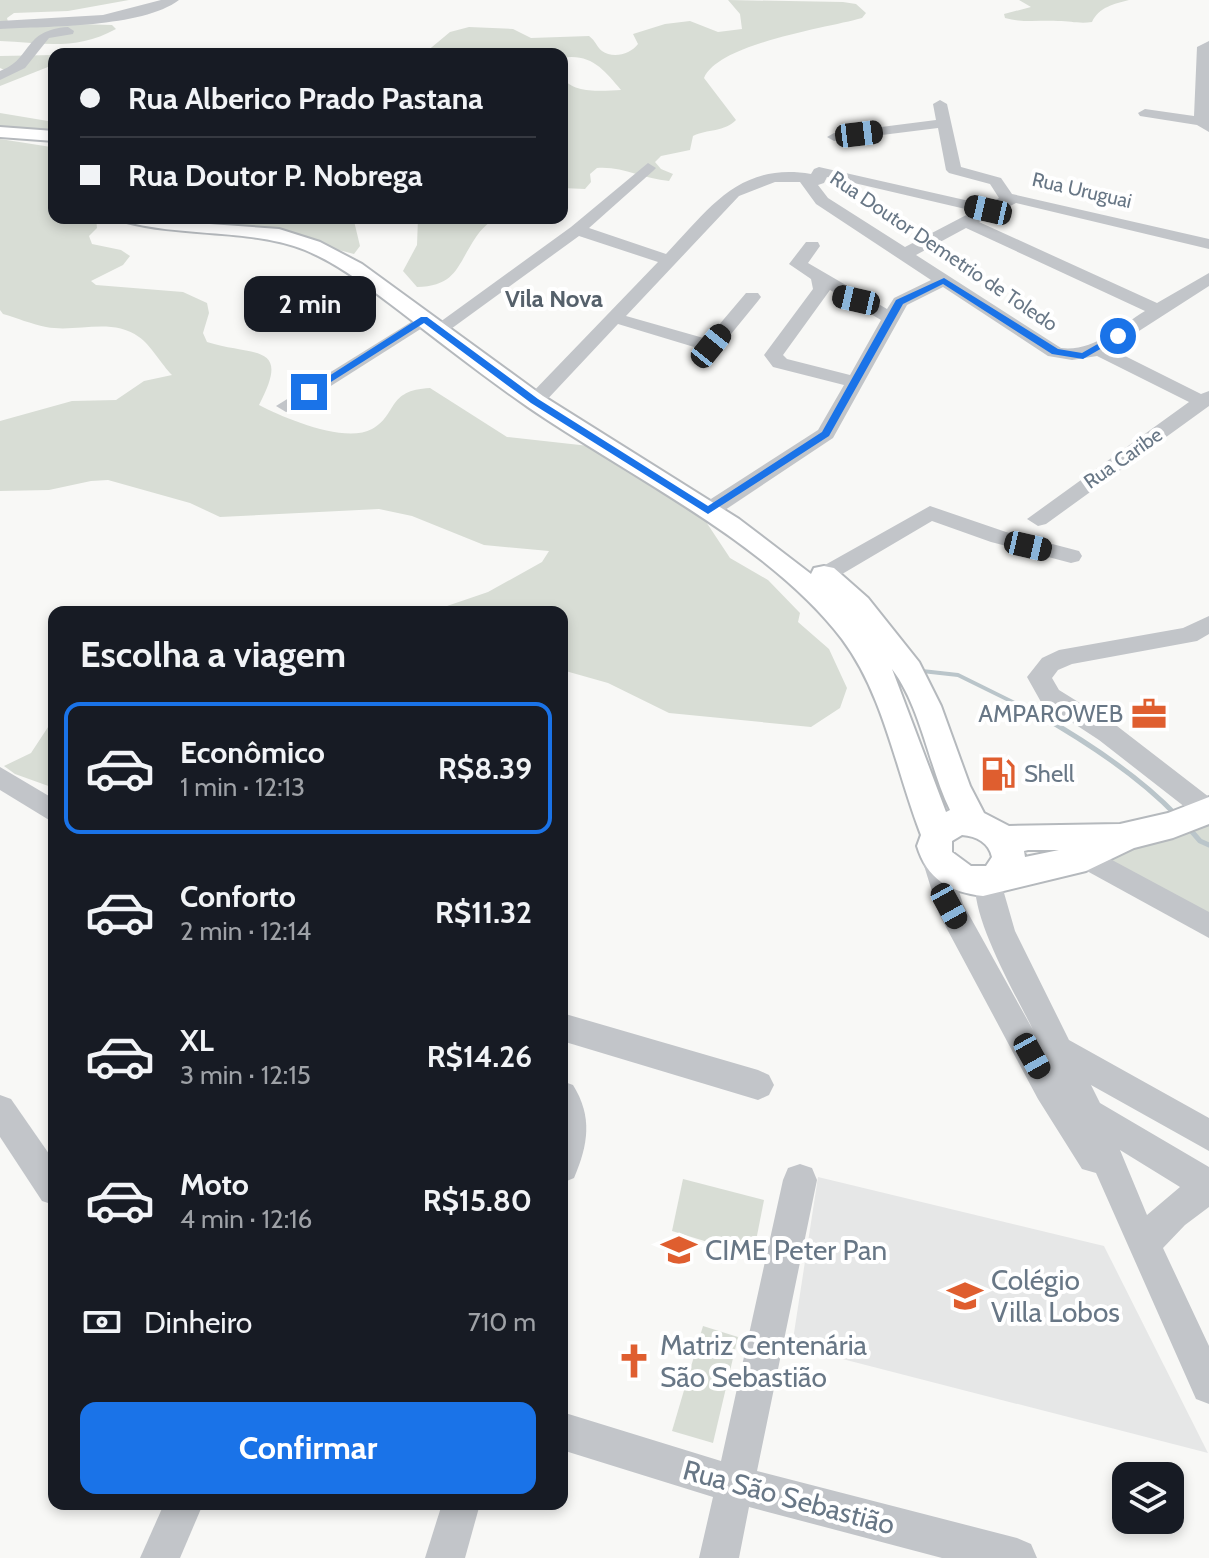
<!DOCTYPE html>
<html lang="pt">
<meta charset="utf-8">
<style>
:root{--surface:#171b24;--page:#20242c;--text:#f1f3f6;--muted:#9ea1a6;--line:#363941;--accent:#1a73e8}
body{margin:0;font-family:Cabin,sans-serif;background:var(--page);color:var(--text);height:100vh;display:flex;flex-direction:column;font-size:30px;white-space:nowrap}
*{box-sizing:border-box;margin:0}
p{font-size:26px;color:var(--muted)}
.icon{flex:none;width:44px;height:44px;fill:none;stroke:currentColor;stroke-width:2;stroke-linecap:round;stroke-linejoin:round}
.map{position:relative;flex:1;overflow:hidden}
.sheet{position:absolute;left:48px;top:606px;width:520px;height:904px;display:flex;flex-direction:column;background:var(--surface);border-radius:16px;box-shadow:0 4px 12px #0003}
.sheet>*{flex:none}
.guide{position:absolute;left:48px;top:48px;width:520px;height:176px;border-radius:16px;box-shadow:0 4px 12px #0003;display:grid;align-content:center;height:176px;padding:0 32px;background:var(--surface)}
.fabs{position:absolute;left:1112px;top:1462px;display:grid;gap:16px}
.fabs a{display:grid;place-items:center;width:72px;height:72px;border-radius:16px;background:var(--surface);box-shadow:0 4px 12px #0003;font-size:40px}
.end{position:absolute;width:36px;height:36px;margin:-18px;border:10px solid #1a73e8;background:#fff;box-shadow:0 0 0 4px #fff}
.from{border-radius:50%}
.bubble{position:absolute;height:56px;border-radius:16px;background:var(--surface);box-shadow:0 4px 12px #0003;font-size:26px;font-weight:700;line-height:56px;text-align:center}
.car{position:absolute;width:24px;height:48px;margin:-24px -12px;border-radius:10px;box-shadow:0 0 6px 2px #0007;background:linear-gradient(#222 24%,#8ab4d8 0 40%,#222 0 76%,#8ab4d8 0 86%,#222 0)}
.guide b{display:flex;align-items:center;gap:28px;height:76px;font-size:30px}
.guide b+b{border-top:2px solid var(--line)}
.guide i{width:20px;height:20px;background:var(--text)}
ul{padding:0;list-style:none}
li{display:flex;align-items:center;gap:24px;height:132px;margin:0 16px 12px;padding:0 16px;border:4px solid transparent;border-radius:16px}
li div{flex:1}
li b{display:block;font-size:30px}
li em{font-style:normal;font-weight:700}
li.on{border-color:var(--accent)}
li>.icon{width:72px;height:72px;stroke-width:1.5}
h2{padding:0 32px;font-size:36px;line-height:96px}
.pay{display:flex;align-items:center;gap:20px;height:88px;padding:0 32px;font-size:30px}
.pay p{margin-inline-start:auto}
.action{display:flex;gap:16px;margin-top:auto;padding:16px 32px}
.action a{flex:1;height:92px;border-radius:16px;background:var(--accent);color:#fff;font-size:32px;font-weight:700;line-height:92px;text-align:center}
.map>svg:first-child{display:block}
</style>
<div class="map">
<svg width="1209" height="1558" viewBox="0 0 1209 1558">
<rect width="100%" height="100%" fill="#f8f8f6"/>
<polygon fill="#e6e7e7" points="818,1177 1104,1246 1208,1453 792,1346"/>
<g fill="#d8ddd5">
<path d="M0 0H129L68 11 14 13 7 18 8 22 112 25 116 29C76 51 43 43 0 41Z"/>
<path d="M728 0 843 2 856 4 866 13 862 18C827 28 719 43 704 78L736 120C725 132 707 129 693 136L690 150 661 156 655 162 661 169 673 174 669 181C643 179 623 166 597 168L590 174 591 182 585 189 562 188V77C573 94 602 91 621 90 604 70 591 53 562 58V54L426 52 450 32 469 27 513 29 531 38 589 36C596 41 596 46 602 51 613 59 631 54 638 44L633 34 665 24 690 21 718 32 742 29 740 14Z"/>
<path d="M1019 0H1129C1114 4 1099 7 1092 22 1079 24 1071 21 1058 21 1040 20 1023 23 1005 18L1004 14 1031 7Z"/>
<polygon points="54,55 53,65 0,86 0,76 9,72 0,68 0,56"/>
<polygon points="0,113 54,122 54,129 40,133 0,128"/>
<path d="M0 139 51 147 54 150V218H96L97 228 89 236 92 244 121 250 130 256 123 265 91 281 96 285 183 292 207 303 209 313 203 333 207 342C254 357 292 342 259 405 284 418 345 444 372 429 398 415 386 390 430 388L507 437 616 449 652 463 681 484 730 558 768 580 800 613 798 622 829 649 847 688 840 708 811 727 669 713 608 683 562 670V612H354L447 606 488 592 542 562 549 551 484 545 412 516 379 509 220 517 190 503 108 480 91 481 49 490 0 491V421L72 401 116 400 144 381 172 375C162 365 150 344 139 337 111 317 77 333 46 327 31 324 17 318 3 314L0 310Z"/>
<polygon points="174,218 349,218 354,221 360,246 354,254 254,228"/>
<path d="M418 218H494C488 224 481 229 476 237 457 265 457 286 417 287L403 271 417 245Z"/>
<polygon points="54,718 54,788 15,774 4,766 31,753"/>
<polygon points="1209,809 1209,925 1087,856"/>
<polygon points="683,1179 764,1200 753,1256 672,1231"/>
<polygon points="703,1326 738,1337 713,1443 672,1431"/>
</g>
<g fill="none" stroke-linecap="round" stroke-linejoin="round">
<polyline stroke="#bac5ca" stroke-width="4" points="922,671 958,675 1041,716"/>
<g stroke="#bac5ca" stroke-width="5">
<path d="M1038 714C1087 742 1138 775 1177 816"/>
<polyline points="1187,826 1200,841 1209,845"/>
</g>
<g stroke="#b5b9bd" stroke-width="4">
<g id="major">
<polygon points="0,127 54,131 54,141 0,137"/>
<path d="M124 218 279 229 320 242 362 264 543 396 739 519 811 574 814 568 824 566 834 568 868 598 919 662 941 706 970 786 984 813 1009 826 1120 824 1168 813 1209 797V824L1173 838 1134 848 1086 871 983 896C949 892 927 879 917 846L921 835C896 771 884 695 842 639 769 543 627 475 528 407 483 376 440 342 397 309 368 287 339 264 305 250 254 229 184 237 127 222ZM892 669C921 707 929 767 950 810L946 812ZM962 835C977 836 989 843 992 857L986 866H971L952 852V841ZM1059 850 1025 857 1024 851 1028 850Z"/>
</g>
</g>
<g fill="#c2c5c9" fill-rule="evenodd">
<path d="M161 0H179C142 28 47 26 0 29V21L103 15Z"/>
<path d="M68 27 74 31 73 34 49 38 25 68 0 80V71C33 59 22 30 68 27Z"/>
<polygon points="1209,41 1209,132 1197,125 1140,116 1138,113 1145,109 1194,116 1197,47"/>
<path d="M940 100 947 104 961 167 1001 178 1012 194 1209 239V249L1016 203 979 222 1157 303 1209 273V286L1111 349 1201 394 1209 391V406L1046 524 1038 526 1027 519 1189 402 1097 356 1072 360 1048 356 943 287 907 305 833 438 716 516H700L697 511 700 506 818 430 844 385 773 367 764 355 813 289 811 279 789 264 806 242H818L820 246 808 263 887 309 894 298 931 280 816 204 800 182H775L739 196 626 316 707 339 746 293H758L761 297 758 301 718 350H704L618 324 542 405H528L525 401 528 397 658 262 579 236 444 334 438 335 429 330 571 227 648 163 656 168 653 171 589 228 666 254C710 208 739 162 811 174L814 169 819 167 987 205 999 198 990 184 949 173 946 170 938 128 834 141 827 137 834 133 936 120 933 104ZM827 177 837 179 974 211 905 247 828 198 818 185 824 183ZM966 228 1145 311C1119 327 1093 352 1061 348L916 255ZM830 290 881 320 850 375 787 359 783 355Z"/>
<polygon points="424,314 433,319 430,323 293,410 286,412 276,406"/>
<polygon points="930,506 1006,532 1079,551 1082,556 1079,561 1071,563 991,542 932,521 832,580 816,580 813,575 816,570"/>
<polygon points="1209,616 1209,634 1197,641 1072,664 1058,670 1052,678 1059,690 1117,726 1209,797 1208,822 1199,818 1099,740 1041,702 1027,677 1042,658 1059,650 1183,628"/>
<polygon points="0,767 54,799 54,823 0,790"/>
<polygon points="1086,846 1209,912 1209,938 1076,865 1072,857 1076,849"/>
<path d="M936 848 946 851 963 904 1033 1030C1018 998 962 904 978 872L988 868 998 872 1015 931 1069 1040 1209 1118V1151L1091 1085 1100 1103 1209 1167V1207L1185 1225 1163 1248 1209 1346V1404L1196 1399 1096 1173 1082 1169 1038 1099 939 914 922 859 926 851ZM1120 1150 1180 1187 1147 1215Z"/>
<polygon points="562,1013 758,1070 769,1075 774,1085 769,1095 758,1100 562,1041"/>
<path d="M562 1081 573 1085C593 1117 588 1145 574 1178L562 1183Z"/>
<polygon points="0,1095 11,1099 54,1161 54,1205 42,1201 0,1137"/>
<polygon points="800,1164 812,1168 817,1180 757,1471 1017,1538 1031,1544 1037,1558 942,1558 749,1507 739,1558 699,1558 713,1497 562,1450 562,1412 721,1461 783,1180 788,1168"/>
<polygon points="164,1504 203,1504 180,1558 140,1558"/>
<polygon points="442,1504 480,1504 465,1558 425,1558"/>
</g>
<use href="#major" fill="#fff" fill-rule="evenodd"/>
</g>
<polygon fill="#1a73e8" points="944,278 1058,349 1082,353 1115,334 1123,336 1083,359 1052,354 943,284 903,304 829,436 708,514 531,403 424,323 312,394 304,392 421,317 427,317 538,399 708,506 822,432 896,300"/>
<defs>
<g id="office-bare" transform="scale(2.76)"><path d="M-6-3h4V-5.5h4V-3h4V5H-6ZM-1-4.5V-3h2v-1.5ZM-6 0V1H6V0Z" fill="#df5e2f" stroke="#fff" stroke-width="2.5" paint-order="stroke"/></g>
<g id="fuel-bare" transform="scale(2.76)"><path d="M-5.5-6h7V0h2V4h1.3V-2.5L3-4.5l.8-.8L6-3V5H2.5V1h-1V6h-7ZM-4.2-4.7v3.2H.2V-4.7Z" fill="#df5e2f" stroke="#fff" stroke-width="2.5" paint-order="stroke"/></g>
<g id="school-bare" transform="scale(2.76)"><path d="M0-5L7-2L0 1L-7-2ZM-4 1L0 2.5L4 1V4Q0 6-4 4Z" fill="#df5e2f" stroke="#fff" stroke-width="2.5" paint-order="stroke"/></g>
<g id="church-bare" transform="scale(2.76)"><path d="M-1.2-6h2.4v3.5h3.3v2.4h-3.3V6h-2.4V-.1h-3.3v-2.4h3.3Z" fill="#df5e2f" stroke="#fff" stroke-width="2.5" paint-order="stroke"/></g>
</defs>
<g fill-rule="evenodd">
<use href="#office-bare" x="1149" y="714"/>
<use href="#fuel-bare" x="998" y="774"/>
<use href="#school-bare" x="679" y="1250"/>
<use href="#school-bare" x="965" y="1296"/>
<use href="#church-bare" x="634" y="1361"/>
</g>
<g text-anchor="middle" stroke-width="8" stroke-linejoin="round" paint-order="stroke">
<g font-size="20" fill="#687786" stroke="#fff">
<text transform="translate(1082 190) rotate(13)" y="7">Rua Uruguai</text>
<text transform="translate(944 251) rotate(34)" y="7">Rua Doutor Demetrio de Toledo</text>
<text transform="translate(1123 458) rotate(-35)" y="7">Rua Caribe</text>
</g>
<g font-size="24" font-weight="bold" fill="#56616b" stroke="#fff">
<text x="554" y="307">Vila Nova</text>
</g>
<g font-size="24" fill="#687786" stroke="#fff" text-anchor="end">
<text x="1123" y="722">AMPAROWEB</text>
<text x="1024" y="782" text-anchor="start">Shell</text>
</g>
<g font-size="28" fill="#687786" stroke="#fff" text-anchor="start">
<text x="705" y="1260">CIME Peter Pan</text>
<text x="991" y="1290">Colégio<tspan x="991" dy="32">Villa Lobos</tspan></text>
<text x="660" y="1355">Matriz Centenária<tspan x="660" dy="32">São Sebastião</tspan></text>
</g>
<g font-size="28" fill="#687786" stroke="#fff">
<text transform="translate(789 1497) rotate(15)" y="10">Rua São Sebastião</text>
</g>
</g>
</svg>
<div class="fabs">
<a><svg class="icon" aria-label="layers" viewBox="0 0 24 24"><path d="M12 4l9 5-9 5-9-5zM3 14l9 5 9-5"/></svg></a>
</div>
<i class="end from" style="left:1118px;top:336px"></i>
<i class="end" style="left:309px;top:392px"></i>
<div class="bubble" style="left:244px;top:276px;width:132px">2 min</div>
<i class="car" style="left:859px;top:134px;rotate:83deg"></i>
<i class="car" style="left:988px;top:210px;rotate:283deg"></i>
<i class="car" style="left:856px;top:300px;rotate:283deg"></i>
<i class="car" style="left:711px;top:346px;rotate:39deg"></i>
<i class="car" style="left:1028px;top:546px;rotate:103deg"></i>
<i class="car" style="left:949px;top:906px;rotate:151deg"></i>
<i class="car" style="left:1032px;top:1056px;rotate:151deg"></i>
<div class="guide">
<b><i class="from"></i>Rua Alberico Prado Pastana</b>
<b><i></i>Rua Doutor P. Nobrega</b>
</div>
<section class="sheet">
<h2>Escolha a viagem</h2>
<ul>
<li class="on"><svg class="icon" aria-label="car" viewBox="0 0 24 24"><path d="M5 17H2v-5l4-1 3-4h7l3 4 3 1v5h-3M9 17h6M6 11h13"/><circle cx="7" cy="17" r="2"/><circle cx="17" cy="17" r="2"/></svg><div><b>Econômico</b><p>1 min · 12:13</p></div><em>R$8.39</em></li>
<li><svg class="icon" aria-label="car" viewBox="0 0 24 24"><path d="M5 17H2v-5l4-1 3-4h7l3 4 3 1v5h-3M9 17h6M6 11h13"/><circle cx="7" cy="17" r="2"/><circle cx="17" cy="17" r="2"/></svg><div><b>Conforto</b><p>2 min · 12:14</p></div><em>R$11.32</em></li>
<li><svg class="icon" aria-label="car" viewBox="0 0 24 24"><path d="M5 17H2v-5l4-1 3-4h7l3 4 3 1v5h-3M9 17h6M6 11h13"/><circle cx="7" cy="17" r="2"/><circle cx="17" cy="17" r="2"/></svg><div><b>XL</b><p>3 min · 12:15</p></div><em>R$14.26</em></li>
<li><svg class="icon" aria-label="car" viewBox="0 0 24 24"><path d="M5 17H2v-5l4-1 3-4h7l3 4 3 1v5h-3M9 17h6M6 11h13"/><circle cx="7" cy="17" r="2"/><circle cx="17" cy="17" r="2"/></svg><div><b>Moto</b><p>4 min · 12:16</p></div><em>R$15.80</em></li>
</ul>
<div class="pay"><svg class="icon" aria-label="cash" viewBox="0 0 24 24"><path d="M3 7h18v10H3z"/><circle cx="12" cy="12" r="2"/></svg>Dinheiro<p>710 m</p></div>
<div class="action"><a>Confirmar</a></div>
</section>
</div>
